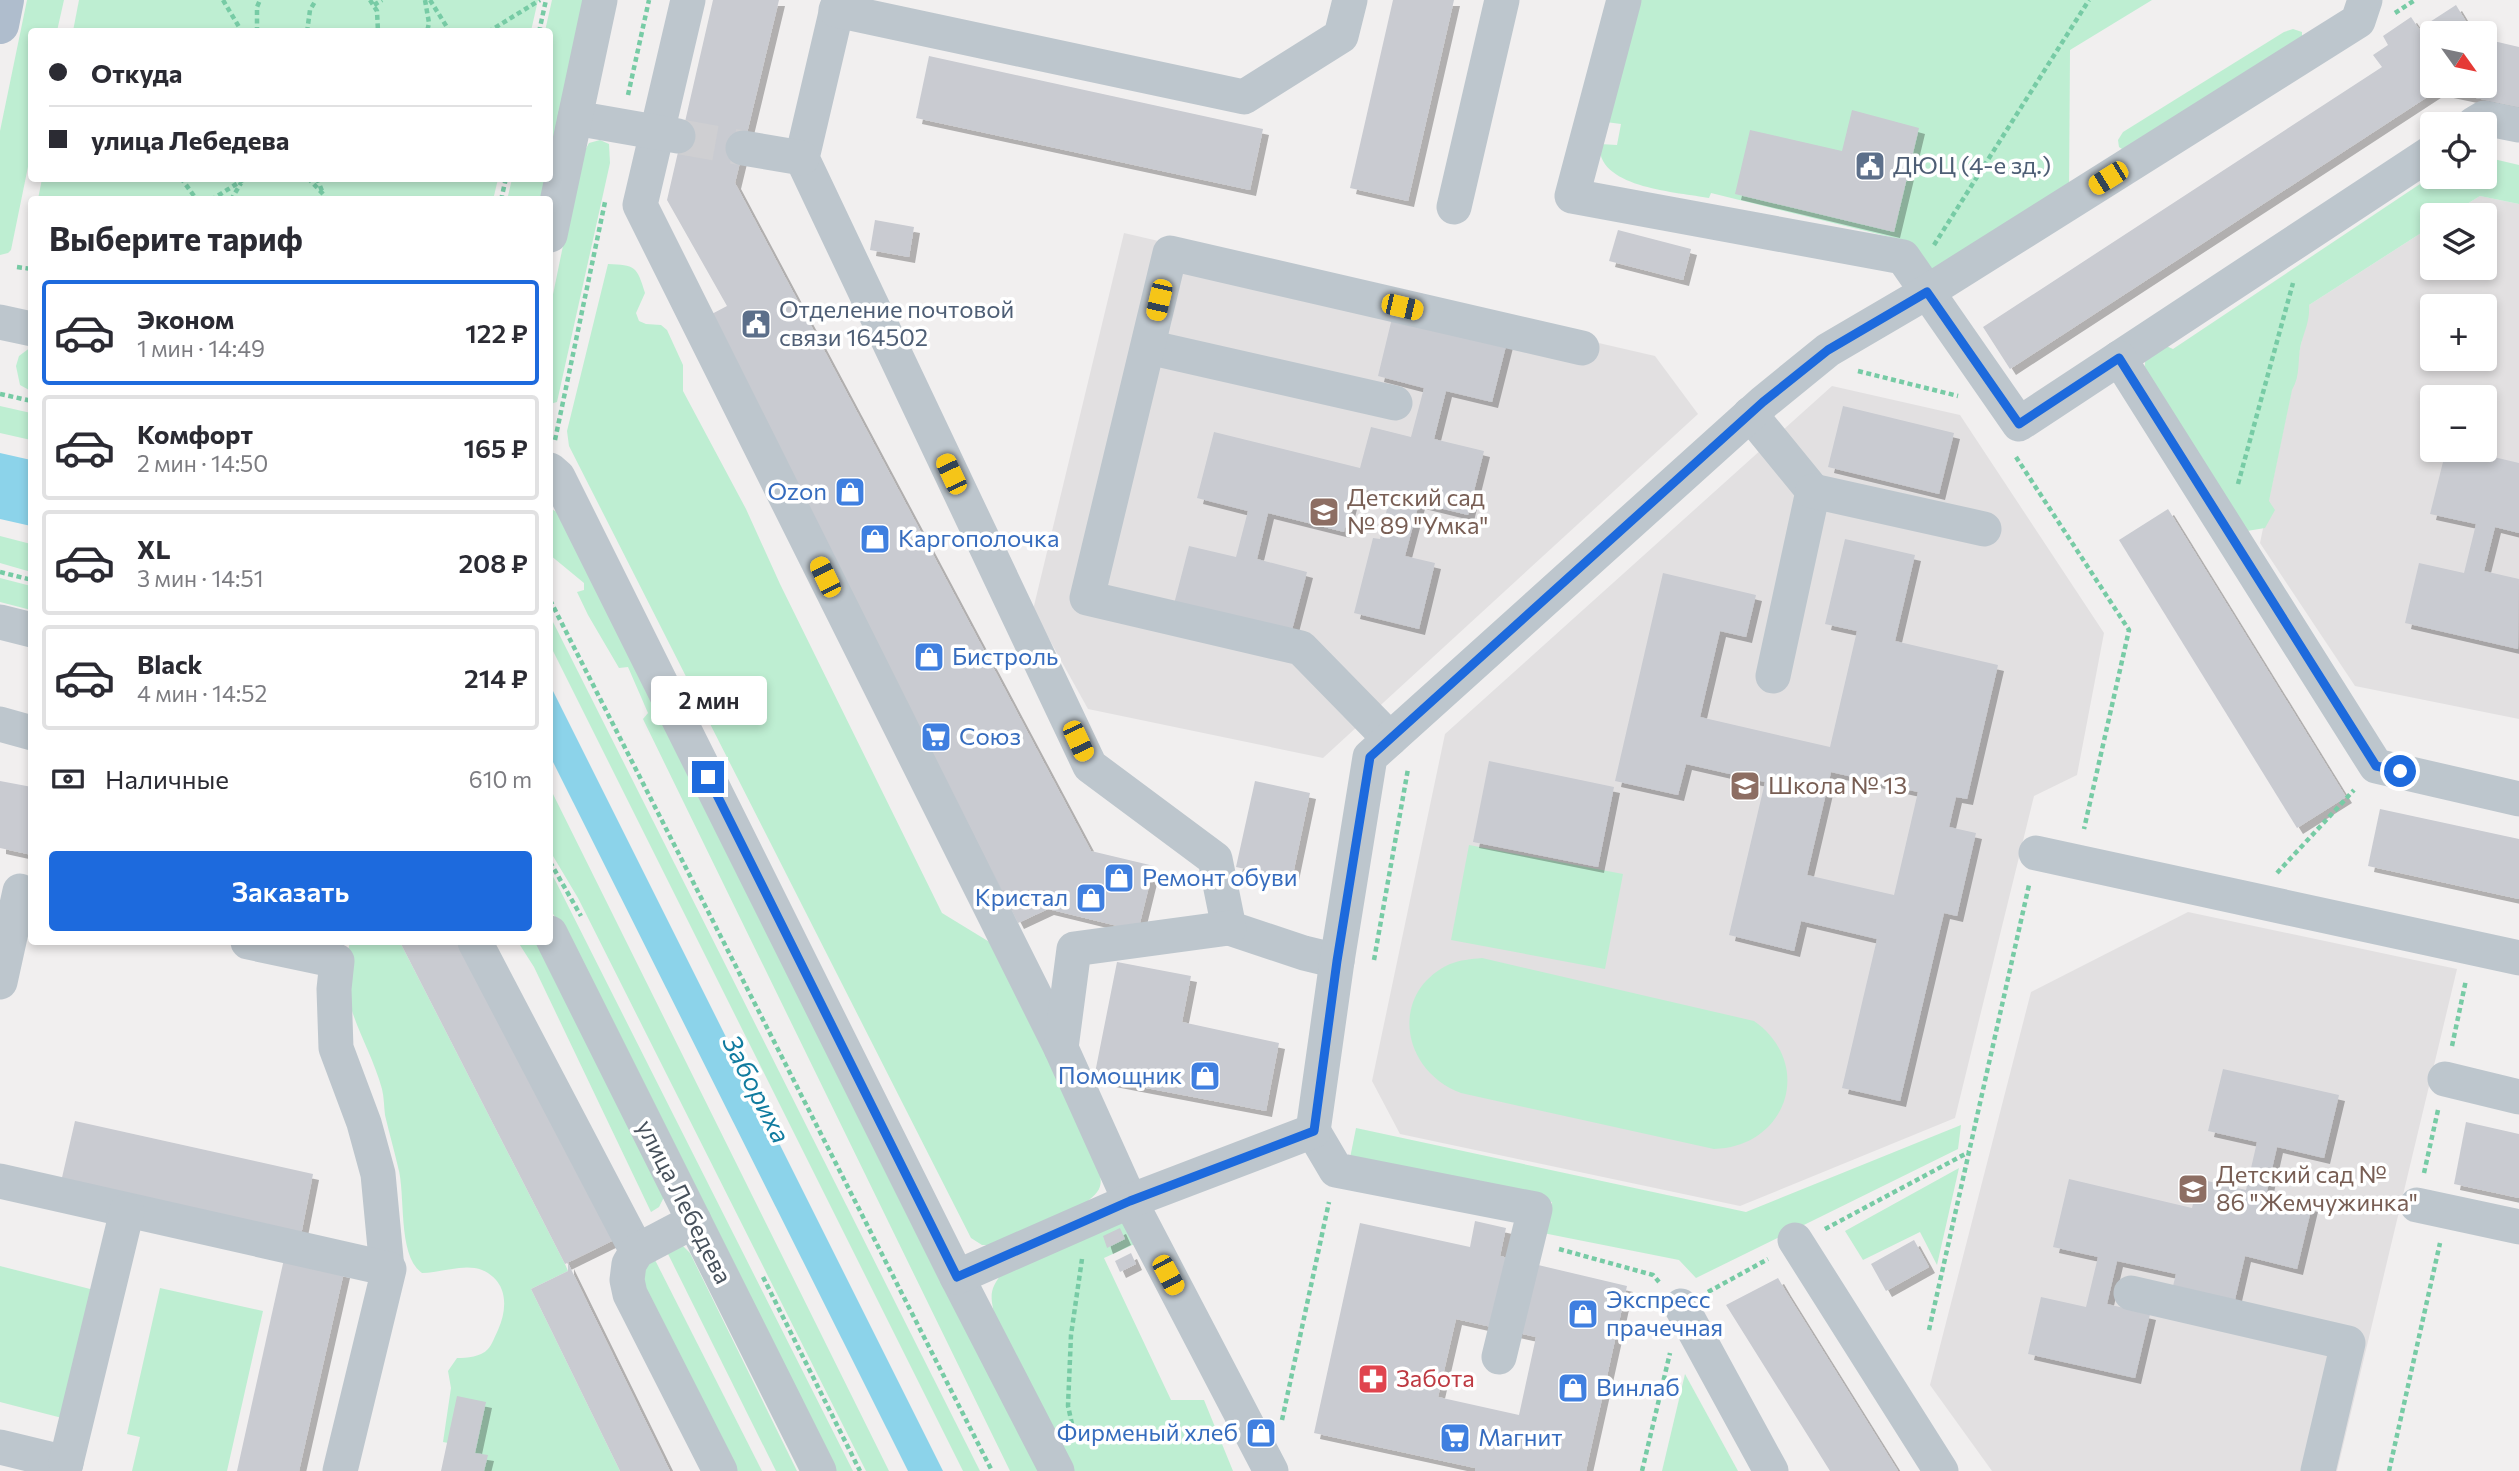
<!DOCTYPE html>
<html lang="ru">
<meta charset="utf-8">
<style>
:root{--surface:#fff;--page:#f2f2f3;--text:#2b2b33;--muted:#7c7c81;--line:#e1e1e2;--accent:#1d6add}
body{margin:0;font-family:Commissioner,sans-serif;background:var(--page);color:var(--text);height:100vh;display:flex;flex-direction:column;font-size:26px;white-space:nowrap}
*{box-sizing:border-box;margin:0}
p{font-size:23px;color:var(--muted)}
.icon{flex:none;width:38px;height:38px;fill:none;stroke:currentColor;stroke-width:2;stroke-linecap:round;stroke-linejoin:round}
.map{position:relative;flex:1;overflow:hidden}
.details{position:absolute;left:28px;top:196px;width:525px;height:749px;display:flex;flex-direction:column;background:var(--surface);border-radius:7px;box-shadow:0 4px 10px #0003}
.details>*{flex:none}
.top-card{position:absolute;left:28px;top:28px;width:525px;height:154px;border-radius:7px;box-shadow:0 4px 10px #0003;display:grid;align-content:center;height:154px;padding:0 21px;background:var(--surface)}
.needle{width:46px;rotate:123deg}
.fabs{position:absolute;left:2420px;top:21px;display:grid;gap:14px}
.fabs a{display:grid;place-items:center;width:77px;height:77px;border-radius:7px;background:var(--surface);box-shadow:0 4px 10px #0003;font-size:35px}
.end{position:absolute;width:32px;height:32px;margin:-16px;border:9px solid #1d6add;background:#fff;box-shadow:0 0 0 4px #fff}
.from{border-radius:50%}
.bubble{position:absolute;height:49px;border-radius:7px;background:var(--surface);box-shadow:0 4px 10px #0003;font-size:23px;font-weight:600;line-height:49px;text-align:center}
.car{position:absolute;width:21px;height:42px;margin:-21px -10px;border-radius:9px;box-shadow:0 0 5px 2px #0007;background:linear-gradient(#f5c518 24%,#345 0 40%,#f5c518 0 76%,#345 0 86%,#f5c518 0)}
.top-card b{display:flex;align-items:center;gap:24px;height:66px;font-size:26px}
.top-card b+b{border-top:2px solid var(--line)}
.top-card i{width:18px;height:18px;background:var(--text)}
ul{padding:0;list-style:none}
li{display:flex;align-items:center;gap:21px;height:105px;margin:0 14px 10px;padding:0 7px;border:4px solid var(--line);border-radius:7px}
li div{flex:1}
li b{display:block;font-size:26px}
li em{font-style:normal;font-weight:600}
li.current{border-color:var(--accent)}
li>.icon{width:63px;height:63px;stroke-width:1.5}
h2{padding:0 21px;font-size:32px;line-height:84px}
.pay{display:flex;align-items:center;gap:18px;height:77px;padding:0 21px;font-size:26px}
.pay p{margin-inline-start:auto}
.button{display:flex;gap:14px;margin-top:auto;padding:14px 21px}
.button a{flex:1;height:80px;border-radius:7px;background:var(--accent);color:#fff;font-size:28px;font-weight:600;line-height:80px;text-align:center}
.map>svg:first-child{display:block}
</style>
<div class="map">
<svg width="2519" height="1471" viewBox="0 0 2519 1471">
<defs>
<filter id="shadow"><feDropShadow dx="6" dy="6" stdDeviation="0" flood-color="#0004"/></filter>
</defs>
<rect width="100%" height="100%" fill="#f1efef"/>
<g fill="#e2e0e1" fill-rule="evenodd">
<path d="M2480 196 2519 204V719L2355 686 2260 543 2309 305 2432 226V268H2485V215H2449ZM2432 306H2485V359H2432ZM2432 397H2485V450H2432Z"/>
<polygon points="1124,233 1655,356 1698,414 1323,758 1088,709 1033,610"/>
<polygon points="1832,386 1960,415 2104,633 2077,775 2034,796 1955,1118 1740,1206 1400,1134 1372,1081 1445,734"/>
<polygon points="2188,912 2457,969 2337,1471 1992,1471 1930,1385 2031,992"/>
</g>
<g fill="#beeed2">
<polygon points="27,0 64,0 57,31 32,32 31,152 11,250 8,253 0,255 0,131"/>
<polygon points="79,0 538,0 531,31 73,31"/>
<polygon points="552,0 589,0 545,199 507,200 512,179 550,178 550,32 545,31"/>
<path d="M1638 0H2152L2070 50 2069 188 1927 274 1903 240 1711 193 1709 198C1678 192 1595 188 1600 144L1617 145 1621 124 1606 122Z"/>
<polygon points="2293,29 2302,32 2302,38 2125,151 2119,147 2118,140 2123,132 2284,32"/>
<polygon points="600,140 609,144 610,163 557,402 550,404 550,309 581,158 589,143"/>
<path d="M2485 157 2519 165V204L2480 196 2449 215H2432V226L2309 305C2310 320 2305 330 2301 344 2297 360 2301 375 2292 390L2269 501 2275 510 2265 528 2247 531 2144 372 2146 354 2166 346 2173 349 2432 176 2485 177Z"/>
<polygon points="42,179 498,178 498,179 493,200 38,199"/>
<path d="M608 264C635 265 637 266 645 293L636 313 639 321 646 324 661 325 667 330 683 365V391L746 509 780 584 942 913 996 946 1096 1158C1102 1183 1106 1188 1084 1204L989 1245H982L971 1238 569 446 567 431Z"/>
<polygon points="31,347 31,391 20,385 16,366 19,356"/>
<polygon points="0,406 31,413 31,440 0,433"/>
<polygon points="550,508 565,517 1046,1471 1010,1471 643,719 648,713 628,667 619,668 588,615 577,592 584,590 584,583 550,555"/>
<polygon points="0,536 31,544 31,572 0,563"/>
<polygon points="0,578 31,586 31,610 0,602"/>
<polygon points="550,616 980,1471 963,1471 550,645"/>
<polygon points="550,788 889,1471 866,1471 578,898 550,851"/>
<polygon points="1469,845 1623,874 1605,969 1451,940"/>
<polygon points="550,872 555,880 853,1471 834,1471 568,938 550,909"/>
<path d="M350 942H400L565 1264 568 1271 531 1289 620 1471H456L459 1445 443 1442 451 1388 448 1371 457 1358C467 1358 481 1357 488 1349 492 1345 495 1336 498 1330 508 1308 508 1281 482 1270 464 1263 441 1273 422 1273 397 1256 406 1194 398 1167 394 1150 389 1132 385 1115 384 1107 384 1097 382 1089 367 1035 334 1002 350 942Z"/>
<polygon points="518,942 537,942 664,1197 659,1207 651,1212 534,967"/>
<path d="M1482 958 1754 1021C1815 1064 1787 1147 1714 1149L1461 1093C1400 1070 1389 992 1450 964 1460 960 1471 959 1482 958Z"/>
<polygon points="1961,1125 1958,1149 1696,1278 1679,1260 1543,1233 1552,1202 1349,1163 1356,1128 1746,1212"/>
<polygon points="1959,1168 1937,1265 1920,1232 1863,1260 1845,1231"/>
<path d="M1125 1221 1139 1242 1104 1258 1171 1400H1204L1233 1471H1074L995 1318C990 1295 989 1290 1003 1272Z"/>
<polygon points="682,1245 690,1253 797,1471 776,1471 668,1254 673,1246"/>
<polygon points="654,1258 762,1471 730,1471 644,1298 640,1271"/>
<polygon points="0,1266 98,1291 66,1419 0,1402"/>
<polygon points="160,1288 263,1311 227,1471 132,1471 140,1437 127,1434"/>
<polygon points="1685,1374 1738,1471 1662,1471"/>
</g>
<g fill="#8cd3ea">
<polygon points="0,453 31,460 31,526 0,519"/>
<polygon points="550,685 943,1471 908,1471 550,756"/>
</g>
<g fill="#c9cbd1" fill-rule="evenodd" filter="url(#shadow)">
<polygon points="713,0 779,0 735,183 1091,851 1154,866 1138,931 1048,909 1018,923 708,316 727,306 667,200"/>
<polygon points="1393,0 1454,0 1408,201 1350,188"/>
<polygon points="2456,5 2473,33 2432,33 2432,86 2485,86 2485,39 2519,47 2519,107 2438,90 2010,369 1983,327 2382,67 2373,55 2388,45 2383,36 2411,17 2419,29"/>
<polygon points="929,56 1263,129 1250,190 916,118"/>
<polygon points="1852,110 1919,128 1894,232 1735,194 1750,130 1842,151"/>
<polygon points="875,220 914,227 909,257 870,250"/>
<polygon points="1618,230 1691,249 1683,280 1609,261"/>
<polygon points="1393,314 1507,342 1492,402 1446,391 1434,439 1484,451 1468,515 1419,503 1405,556 1435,563 1419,629 1354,613 1373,538 1380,539 1390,496 1355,487 1344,532 1268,513 1257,559 1307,572 1291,634 1174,604 1189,546 1236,557 1248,511 1197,498 1214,432 1360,468 1371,427 1411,437 1424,388 1378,376"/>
<polygon points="1843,406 1954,433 1939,494 1828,467"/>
<polygon points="2446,450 2464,450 2519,463 2519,533 2495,527 2484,571 2519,579 2518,649 2405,623 2419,563 2464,573 2476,524 2430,514"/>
<polygon points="2168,509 2346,797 2297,828 2119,540"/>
<path d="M1845 539 1915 555 1895 641 1998 665 1967 799 1956 797 1949 827 1976 833 1957 916 1944 913 1900 1101 1842 1088 1877 939 1801 921 1794 951 1729 935 1765 782 1686 764 1678 795 1615 781 1663 573 1756 595 1746 637 1720 631 1700 717 1830 747 1857 631 1825 624ZM1831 772 1918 792 1894 895 1807 875Z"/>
<polygon points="1489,761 1614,787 1598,867 1473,842"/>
<polygon points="0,781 32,787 32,855 0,848"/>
<polygon points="1255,781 1310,793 1292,879 1236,867"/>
<polygon points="2380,809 2519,839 2519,899 2368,866"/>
<polygon points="400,942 464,942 616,1239 565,1264"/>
<polygon points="1117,962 1191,976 1182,1022 1279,1043 1266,1111 1094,1078"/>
<polygon points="2223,1069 2339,1095 2324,1158 2277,1147 2266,1195 2312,1206 2297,1269 2245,1256 2234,1304 2172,1290 2176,1274 2117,1261 2107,1304 2150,1314 2135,1378 2028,1354 2041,1297 2086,1307 2098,1257 2053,1247 2069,1179 2192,1208 2199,1179 2246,1190 2257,1142 2208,1131"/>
<polygon points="75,1121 313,1174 301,1235 61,1182"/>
<polygon points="2466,1122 2519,1134 2519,1198 2454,1184"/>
<path d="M1475 1221 1506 1228 1500 1256 1627 1286 1586 1471H1475V1468L1314 1433 1360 1223 1470 1247ZM1456 1319 1536 1337 1519 1415 1438 1397Z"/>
<polygon points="1120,1228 1125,1239 1107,1248 1103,1236"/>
<polygon points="1914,1240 1929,1267 1886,1291 1871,1264"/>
<polygon points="1131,1253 1136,1264 1120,1272 1115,1261"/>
<polygon points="284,1259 344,1272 299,1471 237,1471"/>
<polygon points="568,1263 670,1471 620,1471 531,1289 568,1271"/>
<polygon points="1778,1278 1785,1290 1898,1471 1830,1471 1726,1305"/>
<polygon points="457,1396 486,1402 475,1453 488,1455 484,1471 441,1471"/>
</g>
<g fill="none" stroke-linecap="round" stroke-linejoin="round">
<polyline stroke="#cfcfd2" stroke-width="35" stroke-dasharray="35 18" stroke-linecap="butt" points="681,137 743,148"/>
<g stroke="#77cba5" stroke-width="4.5" stroke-dasharray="5 3.5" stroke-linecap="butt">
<polyline points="223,0 242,32"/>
<polyline points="370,0 377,11 378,32"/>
<polyline points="425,0 429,23 427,32"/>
<polyline points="430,0 450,32"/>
<polyline points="374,5 382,0"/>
<polyline points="2395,13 2415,0"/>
<polyline points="64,30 65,32"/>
<polyline points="257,32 257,7 260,0"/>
<polyline points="307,32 310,10 316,0"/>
<polyline points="488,32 540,0"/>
<polyline points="539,32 546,0"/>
<polyline points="628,95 649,0"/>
<polyline points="181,178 197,200"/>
<polyline points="308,178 324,195 325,200"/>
<polyline points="317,178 322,191"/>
<polyline points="211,200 246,178"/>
<polyline points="231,200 241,183"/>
<polyline points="501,200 506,178"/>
<polyline points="1934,245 2089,0"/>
<polyline points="17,267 32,269"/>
<polyline points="1858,371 1958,396"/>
<polyline points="0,394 32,401"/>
<polyline points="555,440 605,202"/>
<polyline points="2016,457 2129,630 2084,829"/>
<polyline points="2238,484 2293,283"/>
<polyline points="0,572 32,580"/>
<polyline points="550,600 992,1471"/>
<polyline points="550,862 581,916"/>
<polyline points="2277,873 2354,790"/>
<polyline points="1374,960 1408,769"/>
<polyline points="2452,1046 2466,980"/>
<polyline points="2424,1173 2438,1110"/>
<polyline points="1825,1229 1969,1152"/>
<polyline points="1559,1249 1653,1275 1659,1282"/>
<polyline points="763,1277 860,1471"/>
<polyline points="1708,1292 1768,1259"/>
<polyline points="1929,1330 2029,885"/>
<polyline points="1282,1420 1329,1202"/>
<polyline points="1072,1424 1068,1406 1071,1335 1082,1259"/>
<polyline points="1642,1471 1670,1353"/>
<polyline points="2389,1471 2440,1243"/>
</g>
<g stroke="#bdc6cd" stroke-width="35">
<polyline points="688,0 640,205 1061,1048 1130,1201 1271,1471"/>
<polyline points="839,0 802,158 1090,766 1215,859 1229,928 1304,953 1337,961"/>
<polyline points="1624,0 1572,196 1903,257 2019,424 2432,152"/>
<polyline points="836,10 1244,97 1341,36 1350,0"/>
<polyline points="575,118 678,136"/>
<polyline points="2474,124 2484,118 2519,125"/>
<polyline points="743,148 802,158"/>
<polyline points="1454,207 1502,0"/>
<polyline points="550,235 600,0"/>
<polyline points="0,322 32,329"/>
<polyline points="1148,347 1395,403"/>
<polyline points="2119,358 2376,766 2519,799"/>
<polyline points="1750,414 1813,491 1773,676"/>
<polyline points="550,470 558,477 957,1277 1057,1471"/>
<polyline points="1813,491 1984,529"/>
<polyline points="0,622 32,630"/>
<polyline points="0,724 32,733"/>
<polyline points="1390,739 1301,648 1087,598 1170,253 1582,348"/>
<polyline points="2036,853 2519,958"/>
<polyline points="550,933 819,1471"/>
<polyline points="248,942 337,961 334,989 336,1048 364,1123 378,1174 387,1269"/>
<polyline points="475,942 637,1251"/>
<polyline points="0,982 20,891"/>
<polyline points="1061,1048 1074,949 1229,928"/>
<polyline points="2445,1079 2519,1097"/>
<polyline points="1313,1131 1336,1170 1535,1209 1499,1357"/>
<polyline points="0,1181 389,1269 340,1471"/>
<polyline points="2417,1205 2519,1227"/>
<polyline points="694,1221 637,1251 629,1264 627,1280 630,1294 720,1471"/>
<polyline points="1795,1240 1941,1471"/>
<polyline points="957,1277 1130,1201 1313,1131 1337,961 1370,757 1764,402 1828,350 1927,292 2358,21 2365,0"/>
<polyline points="2131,1293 2348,1343 2318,1471"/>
<polyline points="1681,1306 1771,1471"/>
<polyline points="0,1447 66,1463 64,1471"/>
<polyline points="66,1463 127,1211"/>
</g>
<polyline stroke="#afbdcd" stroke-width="38" points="0,25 5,0"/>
</g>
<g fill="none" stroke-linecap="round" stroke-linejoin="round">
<polyline stroke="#1d6add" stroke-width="9" points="708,777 957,1277 1130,1201 1314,1131 1337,961 1370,757 1763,402 1828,350 1927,292 2019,424 2119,358 2376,766 2400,771"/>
</g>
<defs>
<g id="civic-square" transform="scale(1.575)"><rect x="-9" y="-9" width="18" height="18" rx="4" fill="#5c6f8a" stroke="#fff"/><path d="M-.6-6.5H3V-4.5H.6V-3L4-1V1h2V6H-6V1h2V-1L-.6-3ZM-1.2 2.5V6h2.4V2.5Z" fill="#fff"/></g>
<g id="shop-square" transform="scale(1.575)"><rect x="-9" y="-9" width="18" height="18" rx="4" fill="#3f7fe0" stroke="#fff"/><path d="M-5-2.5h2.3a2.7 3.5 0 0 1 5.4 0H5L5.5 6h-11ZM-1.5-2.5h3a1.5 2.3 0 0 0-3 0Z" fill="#fff"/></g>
<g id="school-square" transform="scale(1.575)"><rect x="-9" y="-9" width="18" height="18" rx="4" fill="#8d6e63" stroke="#fff"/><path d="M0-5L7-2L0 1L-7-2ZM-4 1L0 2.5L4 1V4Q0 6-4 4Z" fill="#fff"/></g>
<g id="supermarket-square" transform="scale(1.575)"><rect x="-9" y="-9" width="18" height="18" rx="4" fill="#3f7fe0" stroke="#fff"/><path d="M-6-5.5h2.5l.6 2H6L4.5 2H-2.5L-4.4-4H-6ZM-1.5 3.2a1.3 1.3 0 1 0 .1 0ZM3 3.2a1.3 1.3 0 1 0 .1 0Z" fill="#fff"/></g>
<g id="pharmacy-square" transform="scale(1.575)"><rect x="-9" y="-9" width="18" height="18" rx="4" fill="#e0444e" stroke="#fff"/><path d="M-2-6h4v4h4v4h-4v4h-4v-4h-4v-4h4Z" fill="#fff"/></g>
</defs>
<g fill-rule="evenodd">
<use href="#civic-square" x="1870" y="166"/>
<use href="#civic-square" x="756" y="324"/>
<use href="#shop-square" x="850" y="492"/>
<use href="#school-square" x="1324" y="512"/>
<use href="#shop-square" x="875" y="539"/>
<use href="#shop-square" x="929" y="657"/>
<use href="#supermarket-square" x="936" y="737"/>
<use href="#school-square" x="1745" y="786"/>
<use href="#shop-square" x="1119" y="878"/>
<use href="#shop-square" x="1091" y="898"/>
<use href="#shop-square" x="1205" y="1076"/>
<use href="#school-square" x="2193" y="1189"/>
<use href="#shop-square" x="1583" y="1314"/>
<use href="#pharmacy-square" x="1373" y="1379"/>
<use href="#shop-square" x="1573" y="1388"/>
<use href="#shop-square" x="1261" y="1433"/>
<use href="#supermarket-square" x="1455" y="1438"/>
</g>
<g text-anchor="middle" stroke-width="7" stroke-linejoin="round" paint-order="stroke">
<g font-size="24" fill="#4e5e75" stroke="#fff" text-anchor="start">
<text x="1893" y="174">ДЮЦ (4-е зд.)</text>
<text x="779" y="318">Отделение почтовой<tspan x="779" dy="28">связи 164502</tspan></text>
</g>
<g font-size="24" fill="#366cbe" stroke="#fff" text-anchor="start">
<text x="827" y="500" text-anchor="end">Ozon</text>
<text x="898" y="547">Каргополочка</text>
<text x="952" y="665">Бистроль</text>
<text x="959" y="745">Союз</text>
<text x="1142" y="886">Ремонт обуви</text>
<text x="1068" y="906" text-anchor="end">Кристал</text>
<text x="1182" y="1084" text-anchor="end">Помощник</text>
<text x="1606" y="1308">Экспресс<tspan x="1606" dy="28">прачечная</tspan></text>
<text x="1596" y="1396">Винлаб</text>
<text x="1238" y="1441" text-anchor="end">Фирменый хлеб</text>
<text x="1478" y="1446">Магнит</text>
</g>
<g font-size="24" fill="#785e54" stroke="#fff" text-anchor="start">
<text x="1347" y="506">Детский сад<tspan x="1347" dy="28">№ 89 "Умка"</tspan></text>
<text x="1768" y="794">Школа № 13</text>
<text x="2216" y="1183">Детский сад №<tspan x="2216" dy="28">86 "Жемчужинка"</tspan></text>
</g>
<g font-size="24" fill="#47515c" stroke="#fff">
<text transform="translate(684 1202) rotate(63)" y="8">улица Лебедева</text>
</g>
<g font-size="24" fill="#be3a42" stroke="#fff" text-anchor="start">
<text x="1396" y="1387">Забота</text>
</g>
<g font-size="26" font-style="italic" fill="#107b9f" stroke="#fff">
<text transform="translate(756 1089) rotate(63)" y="9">Забориха</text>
</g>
</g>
</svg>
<div class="fabs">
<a><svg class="needle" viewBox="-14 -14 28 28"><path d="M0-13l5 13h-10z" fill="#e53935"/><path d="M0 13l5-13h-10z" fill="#7c7c81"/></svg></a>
<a><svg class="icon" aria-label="locate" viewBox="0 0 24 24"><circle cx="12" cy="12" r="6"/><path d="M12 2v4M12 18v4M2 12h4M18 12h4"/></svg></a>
<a><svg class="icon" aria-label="layers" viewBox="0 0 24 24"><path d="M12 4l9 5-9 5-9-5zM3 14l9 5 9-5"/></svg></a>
<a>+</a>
<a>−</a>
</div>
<i class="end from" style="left:2400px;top:771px"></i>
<i class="end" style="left:708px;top:777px"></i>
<div class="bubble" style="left:651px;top:676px;width:116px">2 мин</div>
<i class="car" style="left:2108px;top:178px;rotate:238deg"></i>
<i class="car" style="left:1159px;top:300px;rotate:193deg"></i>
<i class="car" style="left:1402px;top:307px;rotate:103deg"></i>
<i class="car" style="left:951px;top:474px;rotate:335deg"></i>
<i class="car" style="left:825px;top:577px;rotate:334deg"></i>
<i class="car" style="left:1078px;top:741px;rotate:155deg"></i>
<i class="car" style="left:1168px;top:1275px;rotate:152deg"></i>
<div class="top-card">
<b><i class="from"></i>Откуда</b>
<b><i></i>улица Лебедева</b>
</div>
<section class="details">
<h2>Выберите тариф</h2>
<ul>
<li class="current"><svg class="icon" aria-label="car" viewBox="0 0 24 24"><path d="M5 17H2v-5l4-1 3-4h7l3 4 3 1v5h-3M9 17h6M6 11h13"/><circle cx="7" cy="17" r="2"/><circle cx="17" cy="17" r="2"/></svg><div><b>Эконом</b><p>1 мин · 14:49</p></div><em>122 ₽</em></li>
<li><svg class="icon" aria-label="car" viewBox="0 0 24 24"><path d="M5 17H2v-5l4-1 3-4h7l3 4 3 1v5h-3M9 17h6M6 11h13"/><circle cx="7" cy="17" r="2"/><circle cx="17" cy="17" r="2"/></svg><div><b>Комфорт</b><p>2 мин · 14:50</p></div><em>165 ₽</em></li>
<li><svg class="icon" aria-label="car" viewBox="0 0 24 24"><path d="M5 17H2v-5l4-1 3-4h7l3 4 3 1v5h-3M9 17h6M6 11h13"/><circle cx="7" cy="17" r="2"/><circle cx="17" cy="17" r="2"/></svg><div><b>XL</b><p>3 мин · 14:51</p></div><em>208 ₽</em></li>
<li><svg class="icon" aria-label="car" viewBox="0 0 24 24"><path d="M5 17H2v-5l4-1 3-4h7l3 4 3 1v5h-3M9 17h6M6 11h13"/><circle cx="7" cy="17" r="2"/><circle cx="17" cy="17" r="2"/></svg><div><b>Black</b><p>4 мин · 14:52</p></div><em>214 ₽</em></li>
</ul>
<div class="pay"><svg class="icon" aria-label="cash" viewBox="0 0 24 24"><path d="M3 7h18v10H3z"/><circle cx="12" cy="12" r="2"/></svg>Наличные<p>610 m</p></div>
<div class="button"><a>Заказать</a></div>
</section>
</div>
